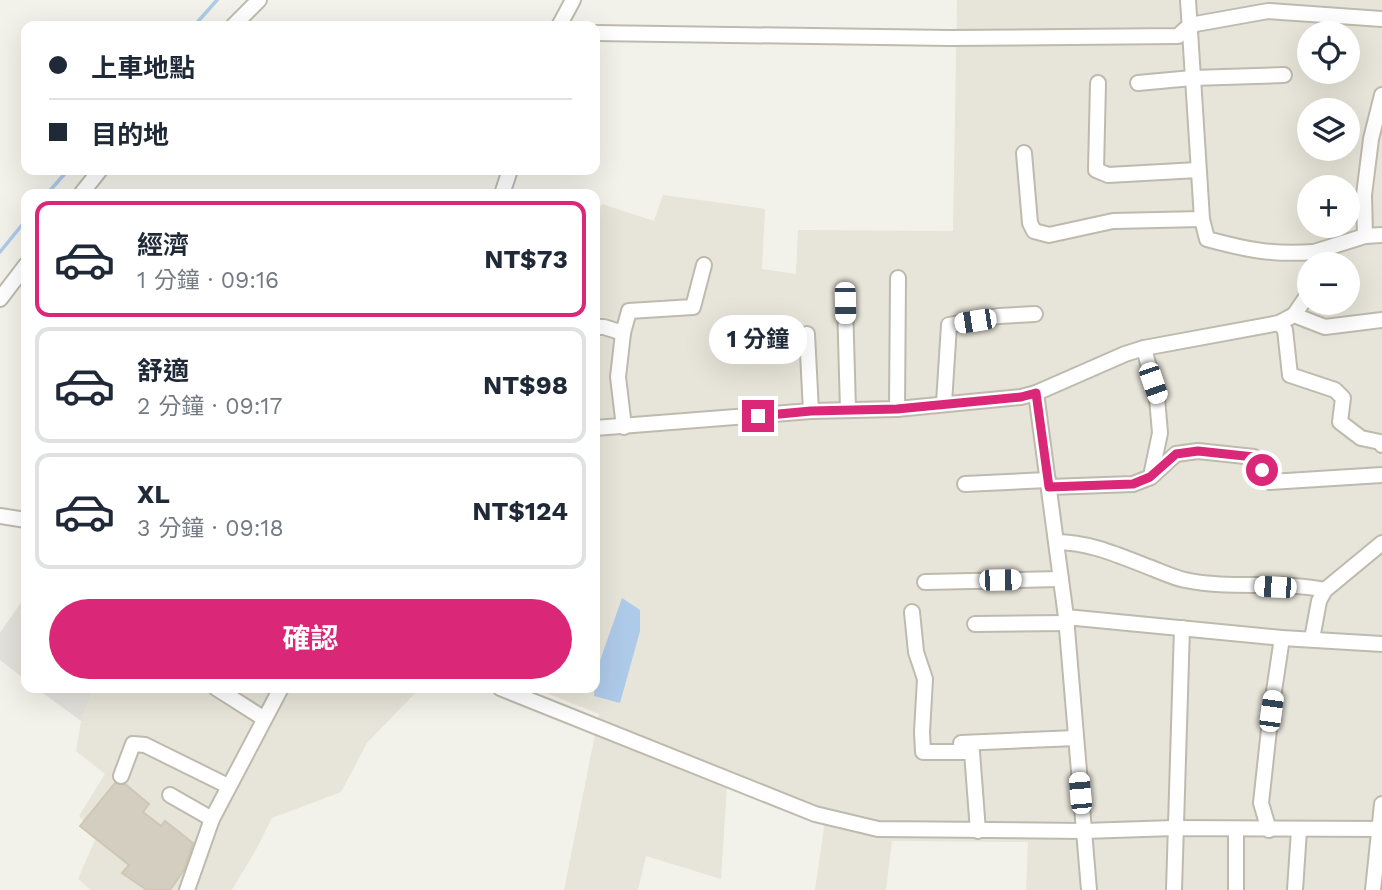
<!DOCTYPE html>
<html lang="zh-TW">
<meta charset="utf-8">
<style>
:root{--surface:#fff;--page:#f6f6f7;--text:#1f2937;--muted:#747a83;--line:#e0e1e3;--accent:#db2777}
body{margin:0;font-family:"Work Sans","Noto Sans TC",sans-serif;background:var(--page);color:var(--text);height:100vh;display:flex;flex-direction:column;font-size:26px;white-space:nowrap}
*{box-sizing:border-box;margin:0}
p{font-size:23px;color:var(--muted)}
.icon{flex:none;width:38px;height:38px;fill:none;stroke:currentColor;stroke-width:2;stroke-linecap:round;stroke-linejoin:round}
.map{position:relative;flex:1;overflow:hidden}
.drawer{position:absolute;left:21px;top:189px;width:579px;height:504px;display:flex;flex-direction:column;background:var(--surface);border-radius:14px;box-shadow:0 7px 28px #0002}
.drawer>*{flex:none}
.guide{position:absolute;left:21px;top:21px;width:579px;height:154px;border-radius:14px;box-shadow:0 7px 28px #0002;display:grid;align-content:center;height:154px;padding:0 28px;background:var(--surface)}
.buttons{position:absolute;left:1297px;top:21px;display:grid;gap:14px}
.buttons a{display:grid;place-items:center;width:63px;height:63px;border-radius:50%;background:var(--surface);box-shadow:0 7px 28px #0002;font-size:35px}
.end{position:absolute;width:32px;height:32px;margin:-16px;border:9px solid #db2777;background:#fff;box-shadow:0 0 0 4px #fff}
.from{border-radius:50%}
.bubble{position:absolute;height:49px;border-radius:24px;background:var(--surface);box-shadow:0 7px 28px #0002;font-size:23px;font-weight:700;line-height:49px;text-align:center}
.car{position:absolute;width:21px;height:42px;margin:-21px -10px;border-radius:9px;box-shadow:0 0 5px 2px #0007;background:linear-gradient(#fff 24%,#345 0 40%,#fff 0 76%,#345 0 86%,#fff 0)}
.guide b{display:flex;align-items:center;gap:24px;height:66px;font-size:26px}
.guide b+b{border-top:2px solid var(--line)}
.guide i{width:18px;height:18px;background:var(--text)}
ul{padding:12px 0 0;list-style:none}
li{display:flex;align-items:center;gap:21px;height:116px;margin:0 14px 10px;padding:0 14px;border:4px solid var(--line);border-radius:14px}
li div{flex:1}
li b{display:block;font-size:26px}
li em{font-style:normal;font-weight:700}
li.selected{border-color:var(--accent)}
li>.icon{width:63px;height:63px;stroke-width:1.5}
.cta{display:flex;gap:14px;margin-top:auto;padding:14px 28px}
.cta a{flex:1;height:80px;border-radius:42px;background:var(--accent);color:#fff;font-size:28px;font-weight:700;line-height:80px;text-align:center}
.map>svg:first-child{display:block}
</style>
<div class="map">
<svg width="1382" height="890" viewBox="0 0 1382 890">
<rect width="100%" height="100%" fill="#f3f2ea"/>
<g fill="#e7e4d9" fill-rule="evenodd">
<path d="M957 0H1382V890H1026L1028 842 892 841 886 890H815L826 814 728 769 721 879 646 856 638 890H564L599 714 534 688H595V215L602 204 654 221 663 195 765 209 762 269 796 274 798 230 953 231ZM1309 33H1348V72H1309ZM1309 110H1348V149H1309ZM1309 187H1348V226H1309ZM1309 264H1348V303H1309Z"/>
<polygon points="94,688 420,688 367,743 341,792 272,818 257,848 232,890 91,890 78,879 97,835 79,816 105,774 76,751 81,721"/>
</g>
<g fill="#e3e1db">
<polygon points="26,595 26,680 0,660 0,633"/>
<polygon points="36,688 94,688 81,721"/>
</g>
<polygon fill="#aecae9" points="622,598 640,610 640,631 620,703 594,696 596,672"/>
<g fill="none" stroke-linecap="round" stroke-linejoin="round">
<g stroke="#aecae9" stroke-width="3.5">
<polyline points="194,26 217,0"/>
<polyline points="47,194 68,170"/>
<polyline points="0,252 26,220"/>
</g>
</g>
<polygon fill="#d4cec1" stroke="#cec7b5" stroke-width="2" points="115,783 125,784 149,804 143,812 161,826 165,821 193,843 184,870 170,890 147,890 122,873 129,865 80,826"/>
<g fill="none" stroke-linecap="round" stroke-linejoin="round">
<g stroke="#bebaae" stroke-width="18">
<g id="minor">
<path d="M1188 0 1202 219 1207 239C1247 250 1273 255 1314 252"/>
<polyline points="233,26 259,0"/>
<polyline points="559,26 573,0"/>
<polyline points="595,33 950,38 1178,36 1190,25 1268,11 1382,19"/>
<polyline points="1098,83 1096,170 1108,175 1198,170"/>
<polyline points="1138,83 1192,78 1284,75"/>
<polyline points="1024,153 1030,223 1034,231 1049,235 1113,221 1202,219"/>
<polyline points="81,194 100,170"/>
<polyline points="502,194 510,170"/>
<polyline points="1365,236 1364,195 1371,139 1382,95"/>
<polyline points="1316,264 1314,252 1365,236 1382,235"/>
<polyline points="0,299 26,265"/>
<polyline points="845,303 848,410"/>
<polyline points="1294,315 1309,293"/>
<polyline points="1279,323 1285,330 1290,375 1335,390 1343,398 1340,422 1361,438 1380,442 1382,445"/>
<polyline points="595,327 604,327 623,333"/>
<polyline points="807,334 811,411"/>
<polyline points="1144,348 1157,398 1160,433 1151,476"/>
<polyline points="1036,393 1066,617 1089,890"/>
<polyline points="944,403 949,325 999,316 1035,314"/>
<polyline points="897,409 898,278"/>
<polyline points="624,427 618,377 623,333 629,311 693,307 704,265"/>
<polyline points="595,428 811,411 897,409 1021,397 1036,393 1125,354 1144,348 1279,323 1294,315 1325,327 1382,320"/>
<polyline points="965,484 1048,480"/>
<polyline points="1049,487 1133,484 1151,477 1176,454 1198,451 1254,457 1270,482 1382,475"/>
<polyline points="0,516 26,520"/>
<path d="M1056 542C1091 542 1122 557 1154 569 1164 573 1175 578 1185 580 1231 590 1279 580 1325 590"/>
<polyline points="925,582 1061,579"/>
<polyline points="912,612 916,652 925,679 922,732 923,752 972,752 978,831"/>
<polyline points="1066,617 1282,638 1382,644"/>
<polyline points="975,624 1067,623"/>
<polyline points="1312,639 1319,601 1325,590 1382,543"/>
<polyline points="216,688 263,718"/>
<polyline points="500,688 815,814 878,829 1084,831 1174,828 1382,829"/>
<polyline points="961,743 1076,738"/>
<polyline points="121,776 133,744 145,745 228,786"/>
<polyline points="170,795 212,819"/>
<polyline points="1269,830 1261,803 1271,711 1282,638"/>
<polyline points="187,890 212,819 281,688"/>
<polyline points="1174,890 1182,628"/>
<polyline points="1236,890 1236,830"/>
<polyline points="1295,890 1299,830"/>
<polyline points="1373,890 1382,804"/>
</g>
</g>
<use href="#minor" stroke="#fff" stroke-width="14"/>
</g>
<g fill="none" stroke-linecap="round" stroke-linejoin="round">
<polyline stroke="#db2777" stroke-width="9" points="758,416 811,411 897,409 1021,397 1036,393 1049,487 1133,484 1150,477 1176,454 1198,451 1254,457 1262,470"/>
</g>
</svg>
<div class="buttons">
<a><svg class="icon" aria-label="locate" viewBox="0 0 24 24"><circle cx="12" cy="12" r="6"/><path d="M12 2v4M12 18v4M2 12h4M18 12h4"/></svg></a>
<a><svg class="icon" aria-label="layers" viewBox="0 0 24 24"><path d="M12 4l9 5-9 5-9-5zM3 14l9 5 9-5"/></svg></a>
<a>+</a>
<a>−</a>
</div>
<i class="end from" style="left:1262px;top:470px"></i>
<i class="end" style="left:758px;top:416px"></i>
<div class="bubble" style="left:709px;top:315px;width:98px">1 分鐘</div>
<i class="car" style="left:845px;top:303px;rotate:179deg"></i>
<i class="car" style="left:975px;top:321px;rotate:261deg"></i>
<i class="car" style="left:1153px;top:383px;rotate:161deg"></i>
<i class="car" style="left:1000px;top:580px;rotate:89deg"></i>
<i class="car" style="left:1275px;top:587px;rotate:273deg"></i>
<i class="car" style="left:1271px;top:711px;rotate:8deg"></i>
<i class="car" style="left:1080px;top:793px;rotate:355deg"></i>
<div class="guide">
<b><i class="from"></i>上車地點</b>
<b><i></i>目的地</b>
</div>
<section class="drawer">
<ul>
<li class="selected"><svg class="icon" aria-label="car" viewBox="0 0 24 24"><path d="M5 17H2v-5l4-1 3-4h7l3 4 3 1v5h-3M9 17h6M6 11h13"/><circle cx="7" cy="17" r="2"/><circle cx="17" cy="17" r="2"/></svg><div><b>經濟</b><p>1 分鐘 · 09:16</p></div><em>NT$73</em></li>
<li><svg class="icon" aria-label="car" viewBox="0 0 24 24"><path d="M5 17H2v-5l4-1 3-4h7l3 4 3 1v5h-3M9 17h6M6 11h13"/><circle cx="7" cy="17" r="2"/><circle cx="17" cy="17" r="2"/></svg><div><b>舒適</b><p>2 分鐘 · 09:17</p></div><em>NT$98</em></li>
<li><svg class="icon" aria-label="car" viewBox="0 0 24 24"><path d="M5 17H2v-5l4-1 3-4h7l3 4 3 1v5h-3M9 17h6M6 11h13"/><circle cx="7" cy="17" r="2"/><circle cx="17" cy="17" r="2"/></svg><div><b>XL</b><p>3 分鐘 · 09:18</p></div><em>NT$124</em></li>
</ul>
<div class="cta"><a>確認</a></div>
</section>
</div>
